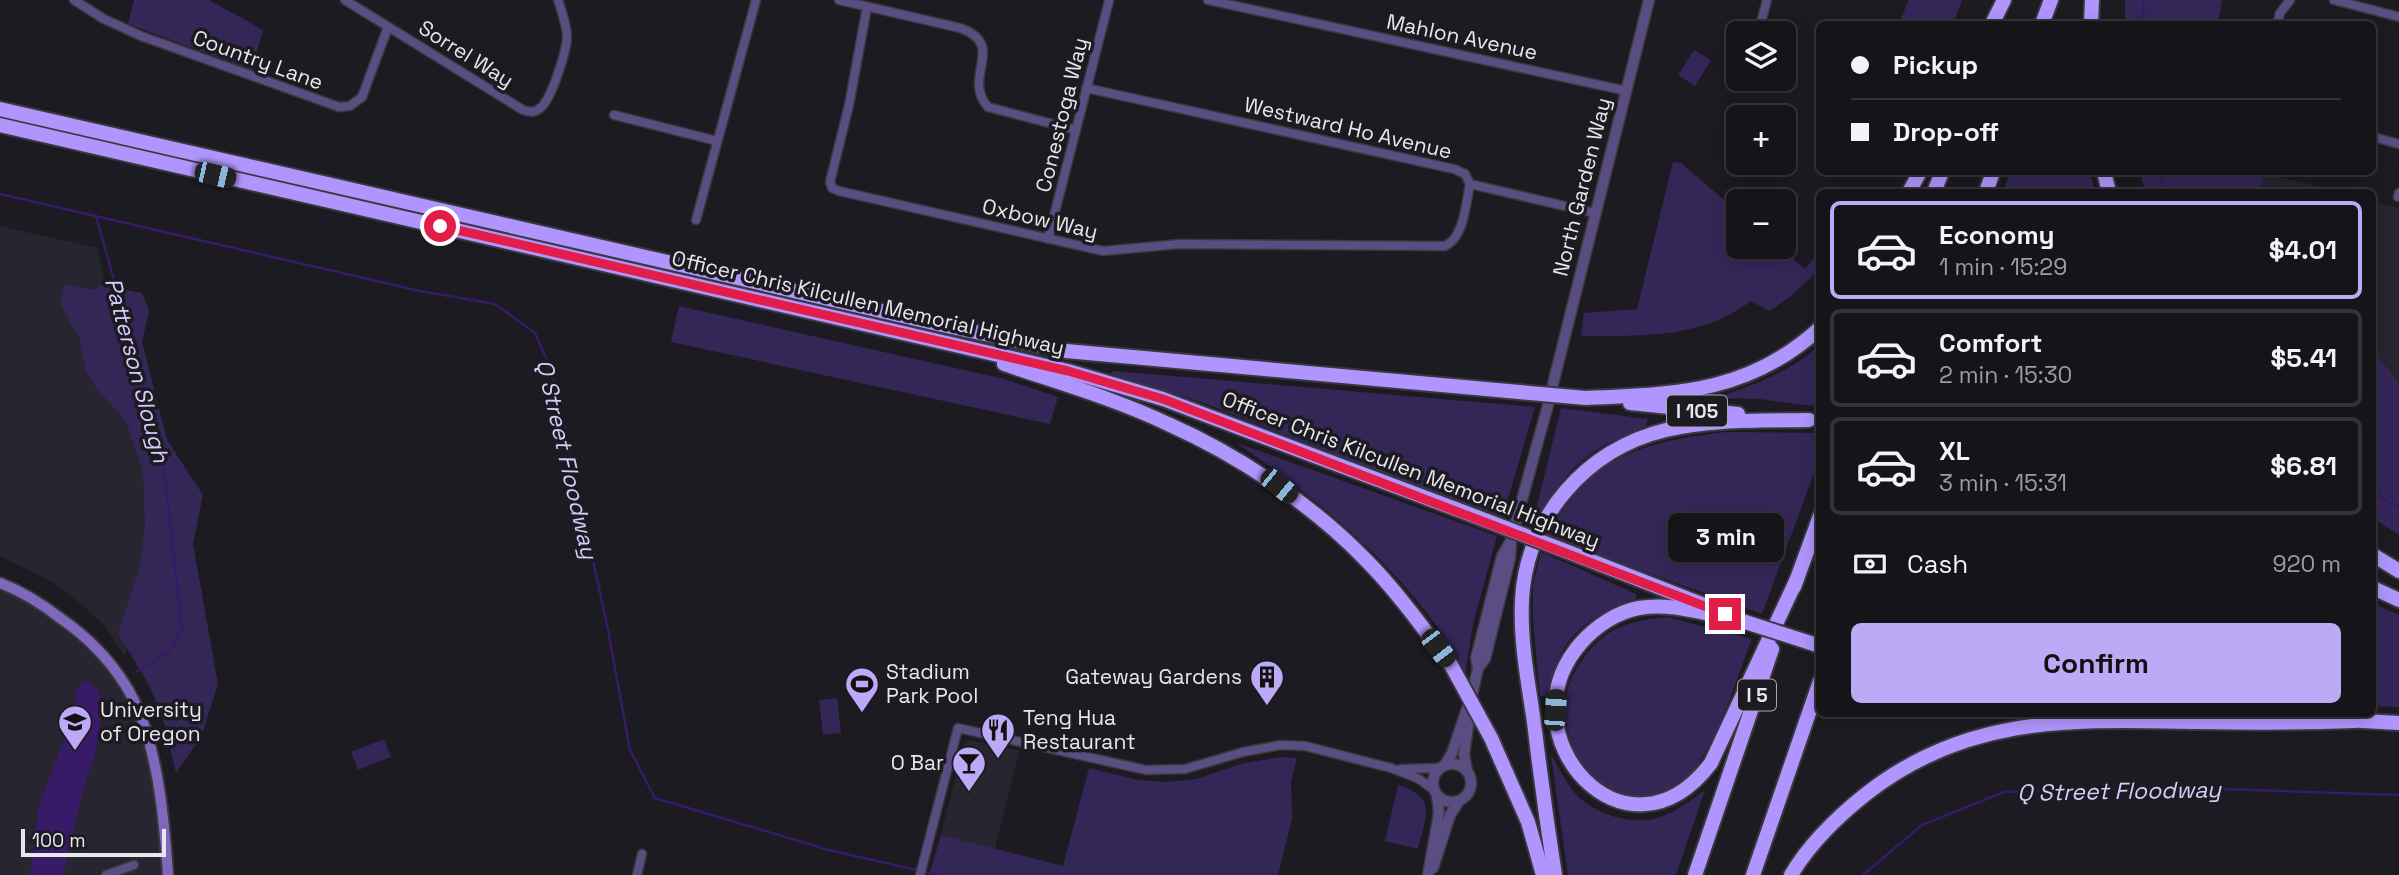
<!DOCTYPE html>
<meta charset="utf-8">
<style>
:root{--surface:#151419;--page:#222126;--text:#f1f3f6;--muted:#9d9ea2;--line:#343338;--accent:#bcaaf6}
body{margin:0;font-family:"Space Grotesk",sans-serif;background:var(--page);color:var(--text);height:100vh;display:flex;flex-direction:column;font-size:26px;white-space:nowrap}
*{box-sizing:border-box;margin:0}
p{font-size:23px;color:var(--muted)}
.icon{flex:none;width:38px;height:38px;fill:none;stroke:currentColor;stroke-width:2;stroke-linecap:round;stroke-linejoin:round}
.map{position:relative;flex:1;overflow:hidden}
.panel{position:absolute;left:1816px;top:189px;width:560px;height:528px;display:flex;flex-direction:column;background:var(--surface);border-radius:10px;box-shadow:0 4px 18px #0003,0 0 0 2px var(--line)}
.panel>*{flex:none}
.guide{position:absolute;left:1816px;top:21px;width:560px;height:154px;border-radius:10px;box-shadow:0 4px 18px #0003,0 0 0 2px var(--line);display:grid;align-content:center;height:154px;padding:0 35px;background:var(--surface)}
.tools{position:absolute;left:1726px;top:21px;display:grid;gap:14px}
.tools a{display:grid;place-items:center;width:70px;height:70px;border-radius:10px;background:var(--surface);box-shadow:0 4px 18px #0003,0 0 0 2px var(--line);font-size:35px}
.scale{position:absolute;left:21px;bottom:18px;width:145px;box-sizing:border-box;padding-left:7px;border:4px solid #e8e7eb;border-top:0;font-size:19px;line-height:24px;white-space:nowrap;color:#e8e7eb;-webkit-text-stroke:5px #1c1b21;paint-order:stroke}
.end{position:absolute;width:32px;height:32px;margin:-16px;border:9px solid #e11d48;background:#fff;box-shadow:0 0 0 4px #fff}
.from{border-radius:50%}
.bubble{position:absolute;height:49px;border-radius:10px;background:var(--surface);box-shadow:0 4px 18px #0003,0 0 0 2px var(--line);font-size:23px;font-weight:800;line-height:49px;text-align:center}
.car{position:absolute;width:21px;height:42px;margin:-21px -10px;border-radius:9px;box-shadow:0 0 5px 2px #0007;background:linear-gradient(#222 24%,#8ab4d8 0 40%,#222 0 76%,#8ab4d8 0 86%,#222 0)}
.guide b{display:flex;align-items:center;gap:24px;height:66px;font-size:26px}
.guide b+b{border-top:2px solid var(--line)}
.guide i{width:18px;height:18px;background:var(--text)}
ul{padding:12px 0 0;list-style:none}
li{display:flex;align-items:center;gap:21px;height:98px;margin:0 14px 10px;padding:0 21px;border:4px solid var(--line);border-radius:10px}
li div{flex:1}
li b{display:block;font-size:26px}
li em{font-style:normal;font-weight:800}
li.on{border-color:var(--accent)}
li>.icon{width:63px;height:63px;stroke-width:1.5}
.pay{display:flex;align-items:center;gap:18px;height:77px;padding:0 35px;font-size:26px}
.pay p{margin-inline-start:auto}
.button{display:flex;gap:14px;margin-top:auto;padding:14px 35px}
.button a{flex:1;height:80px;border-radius:10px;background:var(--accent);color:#111;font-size:28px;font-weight:800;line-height:80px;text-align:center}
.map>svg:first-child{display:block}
</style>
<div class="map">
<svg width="2399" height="875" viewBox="0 0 2399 875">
<rect width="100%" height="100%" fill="#1c1b21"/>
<g fill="#272530">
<polygon points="2264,173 2339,192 2259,192"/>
<polygon points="2373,201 2399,208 2399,383 2373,350"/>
<polygon points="0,226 97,248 110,301 164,501 125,657 105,626 79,602 53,582 0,556"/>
<polygon points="0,583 73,627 125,684 159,784 168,875 0,875"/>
<polygon points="969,740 1019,751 995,849 941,835 964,744"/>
</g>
<g fill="#352658">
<polygon points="134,0 209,0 263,30 252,70 128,24"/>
<polygon points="1909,0 1962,0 1953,24 1898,24"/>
<polygon points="2125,0 2222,0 2218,24 2125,24"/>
<polygon points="1694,50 1711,60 1695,86 1678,75"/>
<path d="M1673 162 1681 163 1738 212V247H1779L1805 269 1820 251V269L1790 297 1769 311 1751 301C1742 307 1733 314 1723 318 1680 338 1627 336 1581 336L1584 313 1637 309Z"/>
<polygon points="2010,172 2090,172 2095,192 2003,192"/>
<polygon points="2140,172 2259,172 2264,173 2259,192 2145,192"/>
<polygon points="65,284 95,290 100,285 142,293 149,311 142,342 167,440 203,495 193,544 218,684 201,737 176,773 164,722 149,685 118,633 140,566 145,525 143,471 126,421 97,389 86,372 80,339 60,304"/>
<polygon points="679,306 1004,379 1058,397 1050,424 671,342"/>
<path d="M1820 345V407L1760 399 1716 398C1754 385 1790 372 1820 345Z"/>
<polygon points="2373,350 2399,383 2399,535 2373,518"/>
<polygon points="1114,371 1535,407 1502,519 1204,403 1110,374"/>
<path d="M1561 408 1648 419 1646 426C1590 449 1570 463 1539 516L1535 514Z"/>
<path d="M1726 432 1820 433V457L1762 614 1546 536C1558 518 1569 498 1585 483 1622 446 1676 438 1726 432Z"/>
<path d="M1237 443 1497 536 1473 624 1465 675C1457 661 1450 645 1441 632 1386 554 1314 497 1237 443Z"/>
<path d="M1541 552 1636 594V599C1583 619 1558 637 1549 696H1540L1533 622V585Z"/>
<polygon points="2373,603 2399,615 2399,707 2373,706"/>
<path d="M1667 617 1752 639C1736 679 1717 747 1687 778 1675 789 1661 796 1645 798 1631 799 1621 797 1609 792 1579 778 1560 726 1566 695 1571 671 1593 640 1616 629 1632 621 1649 619 1667 617Z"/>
<polygon points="837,698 841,733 823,735 819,700"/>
<polygon points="384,739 391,757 358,770 351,752"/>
<path d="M1551 755C1560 769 1569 790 1582 800 1601 816 1634 825 1658 818 1676 812 1691 800 1705 790L1676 875H1568Z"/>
<polygon points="1281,757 1297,758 1291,781 1292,819 1278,875 929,875 941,835 1063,866 1089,768 1138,780 1166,782 1196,779 1244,763"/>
<path d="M1398 785C1438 797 1426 817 1418 849L1385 841Z"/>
</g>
<polygon fill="#371a68" points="85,680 96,687 103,703 95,755 84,787 63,875 30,875 39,806 76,706 75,691"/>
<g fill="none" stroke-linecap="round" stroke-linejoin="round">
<g stroke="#371a68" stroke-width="2.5">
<polyline points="2142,24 2144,0"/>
<polyline points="2158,172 2164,192"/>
<polyline points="0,194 420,291 495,304 535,333 553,374 608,630 630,750 655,798 829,850 938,875"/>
<polyline points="96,216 162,451 182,629 169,652 137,671"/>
<polyline points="2373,492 2399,508"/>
<polyline points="1863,875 1922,825 2004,792 2164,787 2399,795"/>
</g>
<g stroke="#39383d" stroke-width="11">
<g id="minor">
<polyline points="74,0 104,19 141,36 339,107 350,106 362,97 388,27"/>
<path d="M345 0 523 110C529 112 534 113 539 109 551 102 566 52 567 38 567 25 562 12 558 0"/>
<path d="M839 0 960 28C1008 45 961 77 988 107L1076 130"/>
<polyline points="1208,0 1627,91"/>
<polyline points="2334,0 2399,17"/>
<path d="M867 7 849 105 830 182 832 188 839 191 1103 251 1180 244 1445 246C1464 238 1466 203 1470 184"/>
<polyline points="2277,24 2280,13 2290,0"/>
<polyline points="1758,33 1767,0"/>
<polyline points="1086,88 1454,169 1465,174 1470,184 1595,213"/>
<polyline points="614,115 717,141"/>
<polyline points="2373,137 2399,144"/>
<polyline points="2398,197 2399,193"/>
<polyline points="696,220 756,0"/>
<polyline points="1048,239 1109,1"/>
<polyline points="1401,769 1440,768"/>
<polyline points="106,875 134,865"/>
<polyline points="637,875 642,854"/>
<polyline points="920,875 958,728 1146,770 1185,769 1243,752 1281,745 1305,746 1391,768 1419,779 1434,790"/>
</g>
</g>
<g stroke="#39383d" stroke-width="13">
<g id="tertiary">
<polyline points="1553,384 1649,0"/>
<polyline points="1515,525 1548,405"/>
<polyline points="1478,668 1485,659 1510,558 1511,543"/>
<circle cx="1452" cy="783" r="19"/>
<polyline points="1445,765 1452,753 1473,691 1478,668 1476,658 1502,556 1512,539"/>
<polyline points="1467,771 1464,754 1471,706"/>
<polyline points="1433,868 1450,815 1459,801"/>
<polyline points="1428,875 1439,813 1437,795"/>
</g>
</g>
<g stroke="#39383d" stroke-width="14">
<path id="secondary" d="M0 583C21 591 42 604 60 618 85 635 108 658 124 683 157 733 164 816 168 875"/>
</g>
<g stroke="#39383d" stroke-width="18">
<g id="motorway">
<polyline points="1992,24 2004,0"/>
<polyline points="2042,24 2051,0"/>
<polyline points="2091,24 2092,0"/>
<polyline points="0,109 942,325 1066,351 1508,391"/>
<polyline points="0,125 1068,371 1163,399 1477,517"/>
<polyline points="2104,172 2109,192"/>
<polyline points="1909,192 1920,172"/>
<polyline points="1934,192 1942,172"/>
<polyline points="1986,192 1993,172"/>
<path d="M1004 364C1059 383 1116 399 1168 424 1238 455 1310 503 1364 558 1396 590 1424 629 1451 665"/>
<path d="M1586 398C1677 394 1749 393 1820 328"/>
<polyline points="1630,403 1738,414"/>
<polyline points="1571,553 1717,610"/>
<polyline points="2373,555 2399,571"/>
<polyline points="1794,587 1820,516"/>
<polyline points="2373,588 2399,600"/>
<path d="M1739 620C1707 615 1672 602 1639 608 1617 612 1596 626 1581 643 1501 734 1626 875 1711 763L1797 579"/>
<polyline points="2345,720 2399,723"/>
<polyline points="1491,738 1528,822 1543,875"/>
<path d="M1555 875C1547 824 1540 773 1534 722 1528 682 1520 641 1522 600 1526 518 1586 449 1666 430 1712 419 1761 421 1809 420"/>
<polyline points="1695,875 1772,649"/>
<polyline points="1753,875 1820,681"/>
<path d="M1791 875C1810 843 1837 817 1866 794 1969 713 2077 720 2200 722 2252 723 2303 723 2354 721"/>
</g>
</g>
<use href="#minor" stroke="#5a4d81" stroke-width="8"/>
<use href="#tertiary" stroke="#5a4d81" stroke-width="10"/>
<use href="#secondary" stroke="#7f67bb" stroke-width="10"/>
<use href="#motorway" stroke="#b195fe" stroke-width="14"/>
<g stroke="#39383d" stroke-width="18" stroke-linecap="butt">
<g id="motorway-bridge">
<polyline points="1508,391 1586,398"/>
<polyline points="1477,517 1571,553"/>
<polyline points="1739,620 1820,646"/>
<polyline points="1451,665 1491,738"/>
</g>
</g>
<use href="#motorway-bridge" stroke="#b195fe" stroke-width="14"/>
</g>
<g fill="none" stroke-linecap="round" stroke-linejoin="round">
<polyline stroke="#e11d48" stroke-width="9" points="440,226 1068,371 1163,399 1725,614"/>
</g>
<defs>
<g id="building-pin" transform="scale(1.75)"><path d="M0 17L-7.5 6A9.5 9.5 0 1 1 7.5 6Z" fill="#bcaaf6" stroke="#1c1b21"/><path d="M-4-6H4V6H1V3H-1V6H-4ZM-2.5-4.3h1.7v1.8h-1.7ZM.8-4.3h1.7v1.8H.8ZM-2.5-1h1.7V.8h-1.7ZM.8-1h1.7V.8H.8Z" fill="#111"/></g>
<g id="stadium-pin" transform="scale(1.75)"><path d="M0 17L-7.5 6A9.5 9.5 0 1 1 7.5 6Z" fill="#bcaaf6" stroke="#1c1b21"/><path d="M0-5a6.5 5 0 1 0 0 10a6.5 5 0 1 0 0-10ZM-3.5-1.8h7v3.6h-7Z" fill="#111"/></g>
<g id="university-pin" transform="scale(1.75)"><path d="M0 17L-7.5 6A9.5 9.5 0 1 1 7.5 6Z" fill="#bcaaf6" stroke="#1c1b21"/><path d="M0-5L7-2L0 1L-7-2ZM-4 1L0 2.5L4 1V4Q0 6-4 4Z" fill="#111"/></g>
<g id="restaurant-pin" transform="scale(1.75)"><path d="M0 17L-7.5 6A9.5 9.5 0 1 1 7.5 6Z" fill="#bcaaf6" stroke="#1c1b21"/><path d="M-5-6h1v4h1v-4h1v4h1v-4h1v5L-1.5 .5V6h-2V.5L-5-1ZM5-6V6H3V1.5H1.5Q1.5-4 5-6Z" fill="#111"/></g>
<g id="bar-pin" transform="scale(1.75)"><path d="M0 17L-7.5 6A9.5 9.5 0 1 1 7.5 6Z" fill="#bcaaf6" stroke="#1c1b21"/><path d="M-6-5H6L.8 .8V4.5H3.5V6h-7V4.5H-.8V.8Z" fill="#111"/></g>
</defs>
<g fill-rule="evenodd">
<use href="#building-pin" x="1267" y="677"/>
<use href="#stadium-pin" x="862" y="684"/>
<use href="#university-pin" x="75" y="722"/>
<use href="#restaurant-pin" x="998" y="730"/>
<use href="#bar-pin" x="969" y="763"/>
</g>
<g text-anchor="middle" stroke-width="7" stroke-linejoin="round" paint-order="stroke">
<g fill="#1c1b21" stroke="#abaaae" stroke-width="2">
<rect x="1667" y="395.5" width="60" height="31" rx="5"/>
<rect x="1738" y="679.5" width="38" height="31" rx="5"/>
</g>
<g font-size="19" font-weight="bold" fill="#e8e7eb">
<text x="1697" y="418">I 105</text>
<text x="1757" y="702">I 5</text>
</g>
<g font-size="21" fill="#e8e7eb" stroke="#1c1b21">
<text transform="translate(1462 37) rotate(12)" y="7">Mahlon Avenue</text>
<text transform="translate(466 54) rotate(32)" y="7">Sorrel Way</text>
<text transform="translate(258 60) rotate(20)" y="7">Country Lane</text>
<text transform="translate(1062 115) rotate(-76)" y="7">Conestoga Way</text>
<text transform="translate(1348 128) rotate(13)" y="7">Westward Ho Avenue</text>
<text transform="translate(1582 187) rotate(-76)" y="7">North Garden Way</text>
<text transform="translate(1040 219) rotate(13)" y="7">Oxbow Way</text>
<text transform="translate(868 303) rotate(13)" y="7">Officer Chris Kilcullen Memorial Highway</text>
<text transform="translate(1411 470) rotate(21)" y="7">Officer Chris Kilcullen Memorial Highway</text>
</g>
<g font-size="21" fill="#e8e7eb" stroke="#1c1b21" text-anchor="start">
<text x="886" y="679">Stadium<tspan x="886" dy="24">Park Pool</tspan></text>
<text x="1242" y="684" text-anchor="end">Gateway Gardens</text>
<text x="100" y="717">University<tspan x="100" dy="24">of Oregon</tspan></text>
<text x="1023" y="725">Teng Hua<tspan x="1023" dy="24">Restaurant</tspan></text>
<text x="944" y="770" text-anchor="end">O Bar</text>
</g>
<g font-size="23" font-style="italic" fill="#d6ccfa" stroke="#1c1b21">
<text transform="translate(137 370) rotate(75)" y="8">Patterson Slough</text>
<text transform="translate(567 459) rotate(77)" y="8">Q Street Floodway</text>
<text transform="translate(2119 791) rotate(-1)" y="8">Q Street Floodway</text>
</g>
</g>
</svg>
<div class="tools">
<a><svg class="icon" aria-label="layers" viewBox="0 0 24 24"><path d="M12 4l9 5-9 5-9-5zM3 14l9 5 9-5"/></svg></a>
<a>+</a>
<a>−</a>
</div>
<div class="scale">100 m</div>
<i class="end from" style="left:440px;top:226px"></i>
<i class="end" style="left:1725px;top:614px"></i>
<div class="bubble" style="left:1668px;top:513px;width:116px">3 min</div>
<i class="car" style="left:215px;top:175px;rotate:103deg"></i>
<i class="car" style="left:1279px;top:486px;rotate:129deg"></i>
<i class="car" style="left:1438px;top:648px;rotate:143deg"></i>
<i class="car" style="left:1555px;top:710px;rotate:4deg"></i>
<div class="guide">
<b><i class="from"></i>Pickup</b>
<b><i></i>Drop-off</b>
</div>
<section class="panel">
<ul>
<li class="on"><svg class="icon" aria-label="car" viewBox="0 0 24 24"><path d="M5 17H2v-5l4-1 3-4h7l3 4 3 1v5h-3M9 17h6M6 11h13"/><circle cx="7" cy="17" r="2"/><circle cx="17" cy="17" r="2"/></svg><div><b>Economy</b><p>1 min · 15:29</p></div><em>$4.01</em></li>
<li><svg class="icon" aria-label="car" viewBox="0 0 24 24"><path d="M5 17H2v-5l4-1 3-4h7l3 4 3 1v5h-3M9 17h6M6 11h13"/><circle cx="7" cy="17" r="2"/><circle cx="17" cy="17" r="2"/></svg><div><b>Comfort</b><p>2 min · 15:30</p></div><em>$5.41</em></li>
<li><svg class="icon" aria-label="car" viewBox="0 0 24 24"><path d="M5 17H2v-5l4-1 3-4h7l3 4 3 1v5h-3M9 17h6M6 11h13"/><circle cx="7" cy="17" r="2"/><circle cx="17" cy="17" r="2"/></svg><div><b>XL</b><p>3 min · 15:31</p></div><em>$6.81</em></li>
</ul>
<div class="pay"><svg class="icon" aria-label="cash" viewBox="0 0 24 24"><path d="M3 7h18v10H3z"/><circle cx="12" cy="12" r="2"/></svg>Cash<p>920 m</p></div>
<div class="button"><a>Confirm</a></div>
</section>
</div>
